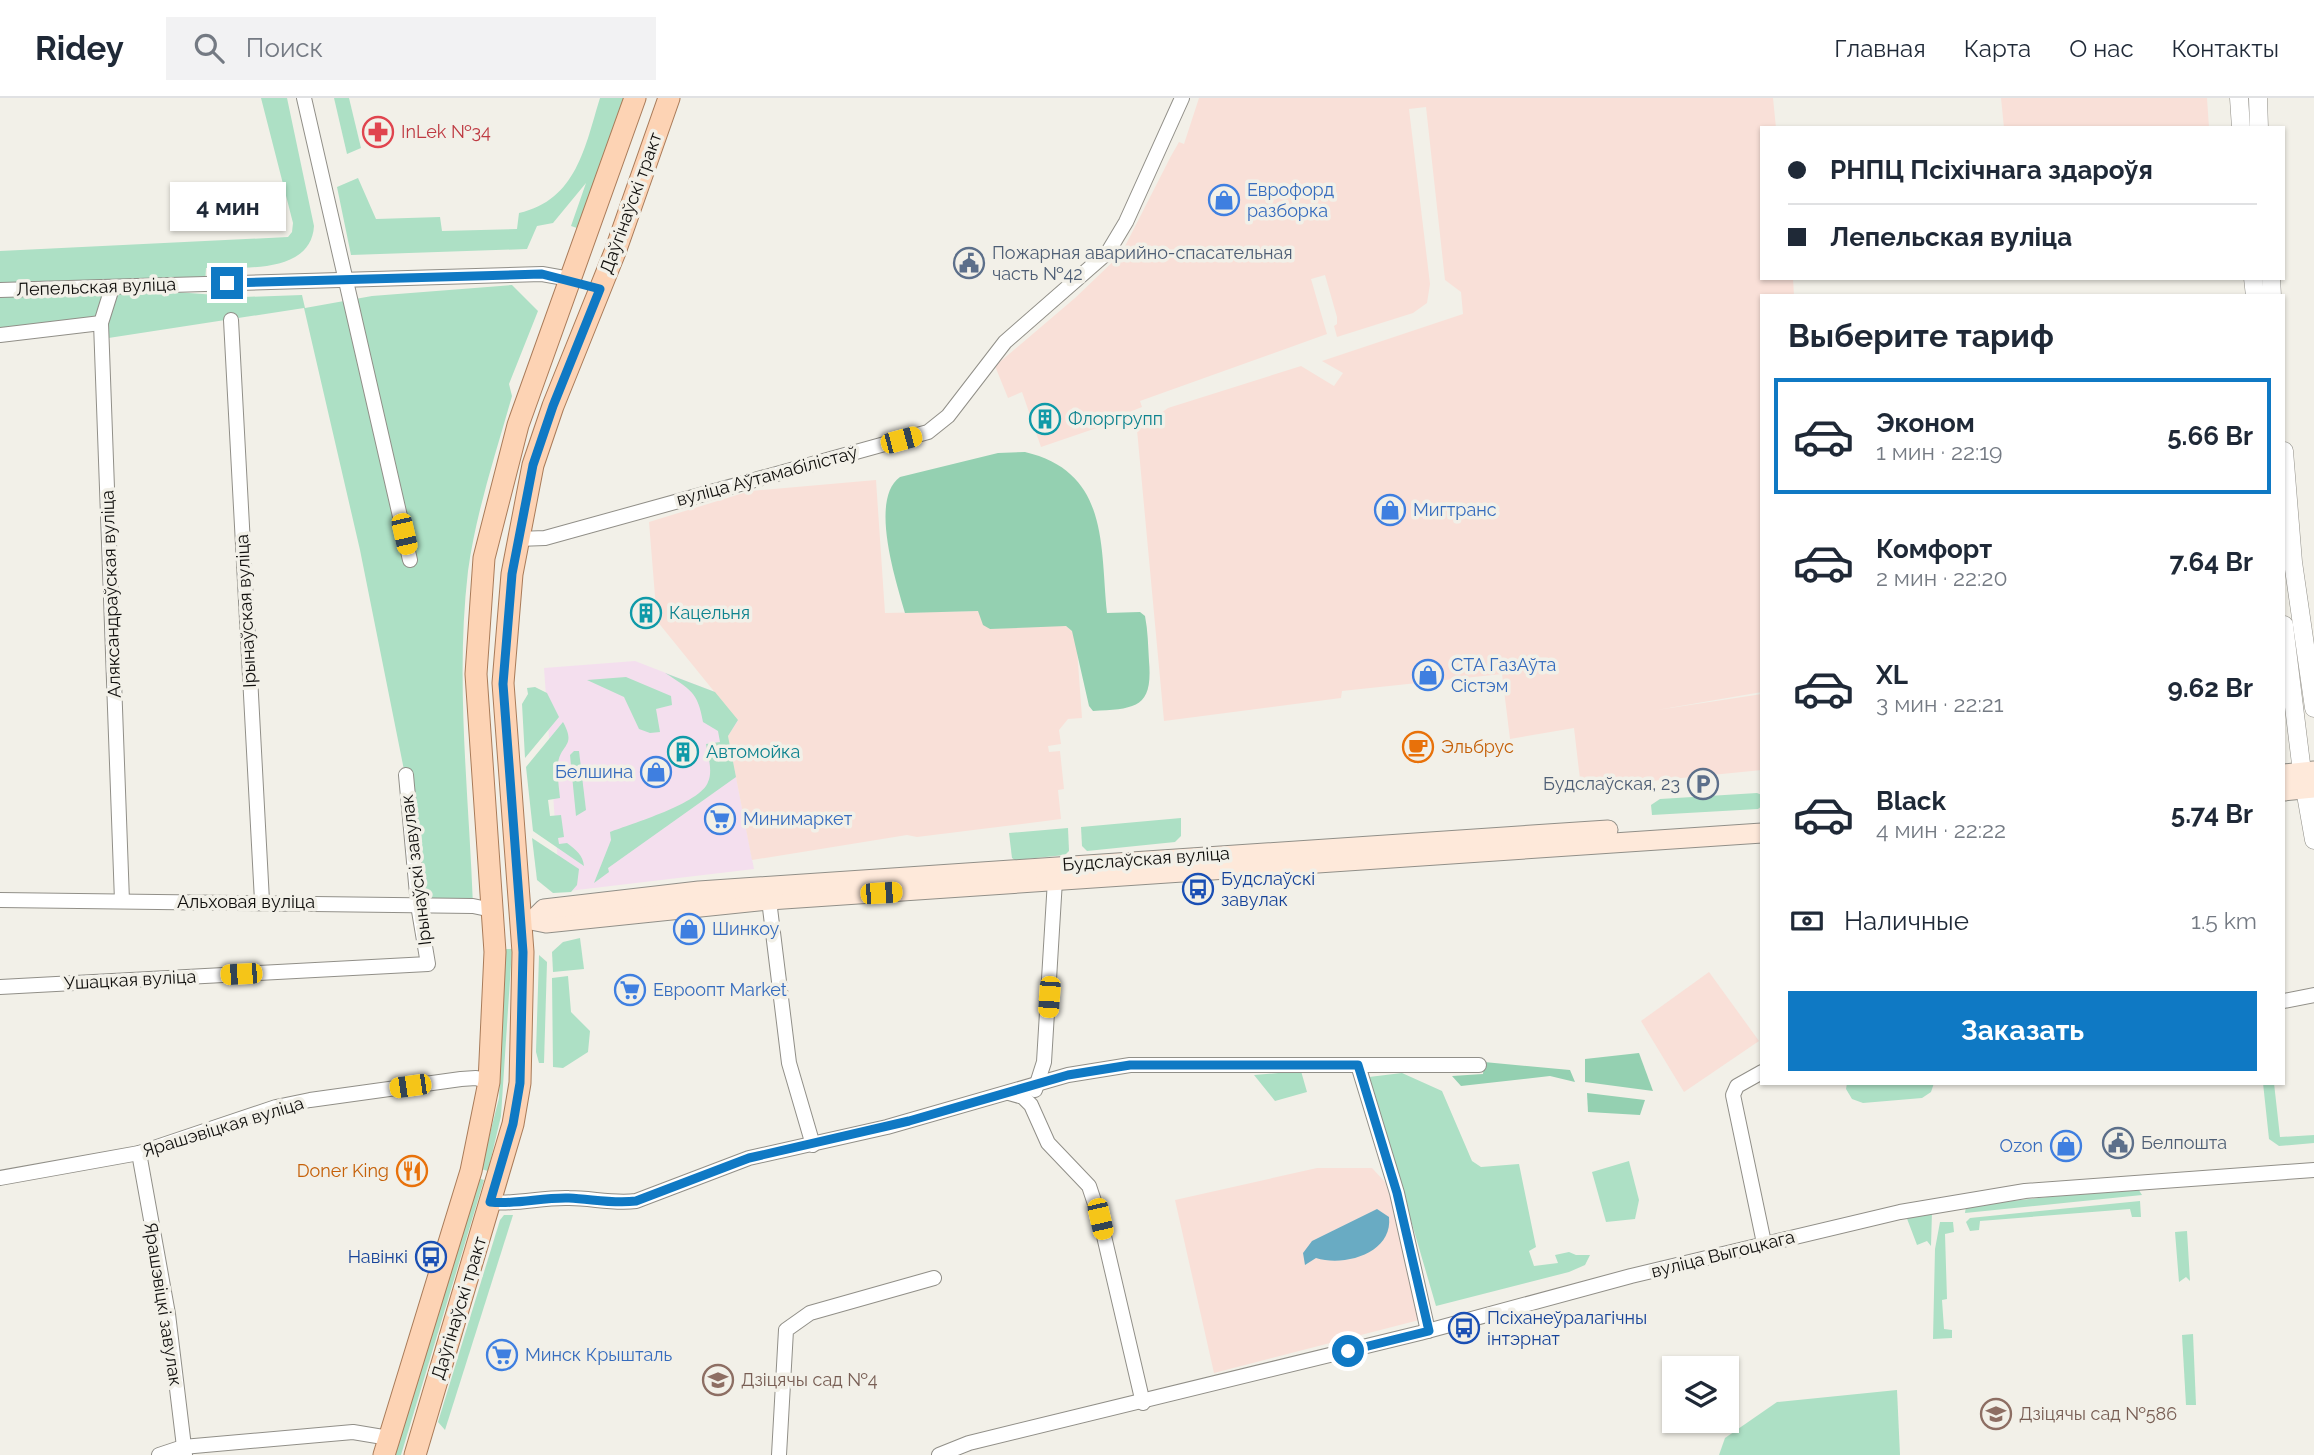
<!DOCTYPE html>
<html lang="ru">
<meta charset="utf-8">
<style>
:root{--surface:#fff;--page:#f2f2f3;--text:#1f2937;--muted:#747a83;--line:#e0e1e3;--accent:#0f79c4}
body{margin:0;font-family:Raleway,sans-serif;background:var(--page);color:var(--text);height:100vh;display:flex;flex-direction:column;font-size:26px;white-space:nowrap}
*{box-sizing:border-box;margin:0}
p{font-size:23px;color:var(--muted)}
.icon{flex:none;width:38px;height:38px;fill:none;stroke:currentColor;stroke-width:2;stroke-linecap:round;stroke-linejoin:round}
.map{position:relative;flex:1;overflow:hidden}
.sheet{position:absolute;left:1760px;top:196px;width:525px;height:791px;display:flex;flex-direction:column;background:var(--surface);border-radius:0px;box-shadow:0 2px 5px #0004}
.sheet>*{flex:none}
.guide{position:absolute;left:1760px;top:28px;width:525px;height:154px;border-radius:0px;box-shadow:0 2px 5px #0004;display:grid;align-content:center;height:154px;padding:0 28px;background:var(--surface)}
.fabs{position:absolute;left:1662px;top:1258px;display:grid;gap:14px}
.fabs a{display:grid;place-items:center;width:77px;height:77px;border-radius:0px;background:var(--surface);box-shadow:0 2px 5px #0004;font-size:35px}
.end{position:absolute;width:32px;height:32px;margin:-16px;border:9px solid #0f79c4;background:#fff;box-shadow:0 0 0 4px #fff}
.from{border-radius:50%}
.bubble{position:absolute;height:49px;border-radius:0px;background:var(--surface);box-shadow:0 2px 5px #0004;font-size:23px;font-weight:700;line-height:49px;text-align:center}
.car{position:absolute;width:21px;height:42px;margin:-21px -10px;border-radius:9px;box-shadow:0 0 5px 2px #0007;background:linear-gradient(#f5c518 24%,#345 0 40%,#f5c518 0 76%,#345 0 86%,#f5c518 0)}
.guide b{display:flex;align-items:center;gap:24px;height:66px;font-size:26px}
.guide b+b{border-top:2px solid var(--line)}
.guide i{width:18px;height:18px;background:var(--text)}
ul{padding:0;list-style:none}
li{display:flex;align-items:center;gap:21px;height:116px;margin:0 14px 10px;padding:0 14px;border:4px solid transparent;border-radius:0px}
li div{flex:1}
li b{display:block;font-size:26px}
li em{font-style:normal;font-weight:700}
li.selected{border-color:var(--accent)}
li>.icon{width:63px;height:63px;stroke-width:1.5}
h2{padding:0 28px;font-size:32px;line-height:84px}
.pay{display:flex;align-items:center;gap:18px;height:77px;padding:0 28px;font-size:26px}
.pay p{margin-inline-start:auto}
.button{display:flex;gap:14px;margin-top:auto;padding:14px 28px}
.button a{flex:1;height:80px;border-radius:0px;background:var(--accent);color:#fff;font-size:28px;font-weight:700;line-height:80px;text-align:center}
header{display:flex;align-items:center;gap:42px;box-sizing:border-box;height:98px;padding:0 35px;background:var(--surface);border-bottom:2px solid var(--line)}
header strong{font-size:33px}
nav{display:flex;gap:38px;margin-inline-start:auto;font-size:24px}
.search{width:490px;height:63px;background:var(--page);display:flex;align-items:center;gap:18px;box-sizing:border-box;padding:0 24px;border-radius:0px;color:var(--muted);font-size:26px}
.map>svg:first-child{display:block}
</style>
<header>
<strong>Ridey</strong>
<div class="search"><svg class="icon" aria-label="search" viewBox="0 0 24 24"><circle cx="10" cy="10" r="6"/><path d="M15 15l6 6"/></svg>Поиск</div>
<nav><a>Главная</a><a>Карта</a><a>О нас</a><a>Контакты</a></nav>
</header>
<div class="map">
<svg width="2314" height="1357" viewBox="0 0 2314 1357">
<rect width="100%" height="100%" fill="#f2f0e8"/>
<polygon fill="#f4dfee" points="635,563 715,594 739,623 728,638 754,771 560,794 544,570"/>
<g fill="#f9e0d8">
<polygon points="1199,0 1773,0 1776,30 1762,30 1762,180 1793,180 1794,198 1762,198 1762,594 1657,612 1762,596 1762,672 1581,690 1574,630 1510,641 1502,576 1342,593 1341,600 1164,623 1137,332 1168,310 1301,268 1334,288 1343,275 1322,263 1463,216 1461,194 1445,182 1426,9 1409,11 1430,186 1427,205 1413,215 1337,239 1334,228 1337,226 1337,219 1325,177 1311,181 1327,236 1140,303 1142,309 1122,317 1123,321 1041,349 1022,294 1008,300 995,268 1075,200 1121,156 1171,58 1179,44 1184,46"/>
<polygon points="2001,0 2207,0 2209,30 2004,30"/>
<polygon points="876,382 885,515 978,513 990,531 1054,527 1066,528 1073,534 1077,551 1082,620 1068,621 1059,632 1061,646 1048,648 1049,654 1060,653 1064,691 1058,692 1061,721 917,739 907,737 752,762 728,638 738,623 657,523 649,424 750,393"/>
<polygon points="1709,874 1759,943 1684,994 1641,923"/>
<polygon points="1317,1070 1372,1070 1385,1084 1403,1138 1423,1221 1214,1275 1175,1102"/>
</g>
<g fill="#ade0c5">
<path d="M261 0H287L314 128C311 177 241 169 206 170L205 186 122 190 243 199 302 197 305 210 372 198 512 187 538 213 509 286 512 298C496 355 476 414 468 473 455 583 469 697 473 808L418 807 405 677 360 452 304 210 102 241 101 226 0 237V153L288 139 292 134 293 125Z"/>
<polygon points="334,0 349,0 361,50 347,56"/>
<path d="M600 0H626L580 131 571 128 586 85 553 125 537 128 527 151 351 157 337 89 358 80 376 121 440 119 442 133 517 131 519 115C577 102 585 48 600 0Z"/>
<path d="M665 575 715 594 738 622 728 638 736 679 608 770 609 774 594 785 611 742 610 734C631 726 701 705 708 684 713 673 708 658 706 646L720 644 718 633 703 624C698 594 690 591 665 575Z"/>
<polygon points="626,579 671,598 672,607 656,611 660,634 650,635 639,631 624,599 587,582"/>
<polygon points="535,589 547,595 559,619 525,660 522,606 528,596 527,590"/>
<path d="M563 624C577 649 560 646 558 666 557 677 559 689 560 700L548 702 550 718 561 717 564 739 558 740 559 746 567 745C576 752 583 757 584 768L533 733 526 669Z"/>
<polygon points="574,653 579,653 586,712 576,718 570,657"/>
<polygon points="1757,695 1762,697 1762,708 1758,711 1652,717 1651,707 1660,701"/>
<polygon points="1181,720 1181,738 1175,744 1087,753 1082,748 1081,729"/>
<polygon points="1068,730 1069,753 1065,757 1015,762 1012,760 1009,735"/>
<polygon points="532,740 579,771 577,787 571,794 553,795 537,782"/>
<polygon points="580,840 584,871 553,874 552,854 563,844"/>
<polygon points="506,851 512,851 501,1018 488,1073 481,1071 499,1000"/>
<polygon points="539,857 547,864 544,965 539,965 536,954"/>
<polygon points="568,878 571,914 590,933 588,954 563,970 553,969 552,880"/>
<polygon points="1301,973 1307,994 1275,1003 1254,977"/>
<polygon points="1402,975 1442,993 1472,1063 1481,1069 1519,1066 1536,1149 1529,1153 1534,1168 1558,1165 1555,1157 1569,1154 1576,1157 1590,1157 1585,1167 1569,1174 1436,1208 1369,979"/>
<polygon points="1847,985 1934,985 1931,994 1922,1000 1863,1005 1852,1001 1846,991"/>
<polygon points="2263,985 2274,985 2280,1039 2314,1037 2314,1045 2279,1048 2269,1041"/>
<polygon points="1629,1063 1639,1102 1635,1121 1606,1124 1592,1074"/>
<polygon points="478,1080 484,1082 401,1357 394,1357"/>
<polygon points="2137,1089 2142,1097 1965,1115 1966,1108"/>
<polygon points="2140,1103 2141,1119 2132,1119 2130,1111 1980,1123 1979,1132 1970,1133 1966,1124 1970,1120"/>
<polygon points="1932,1113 1931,1148 1927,1143 1917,1147 1906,1118"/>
<polygon points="504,1117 513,1117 445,1332 438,1324 500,1122"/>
<polygon points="1940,1124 1953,1124 1954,1134 1945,1136 1947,1201 1942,1202 1944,1231 1952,1232 1952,1240 1933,1241 1935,1151"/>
<polygon points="2187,1133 2190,1183 2186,1179 2179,1184 2175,1134"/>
<polygon points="2193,1236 2196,1307 2186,1307 2182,1237"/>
<polygon points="1897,1292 1900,1357 1719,1357 1725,1340 1777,1304"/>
</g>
<g fill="#94d0b1">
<path d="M1025 354C1109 374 1100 446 1107 515L1140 514 1145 518C1148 533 1148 548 1149 563 1153 610 1136 611 1093 613L1089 608 1072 533 1066 528 990 531 983 527 978 513 905 515C896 483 869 401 900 379L998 355Z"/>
<polygon points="1639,955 1653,993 1585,984 1585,961"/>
<polygon points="1484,964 1570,972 1575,984 1550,978 1461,988 1452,978 1483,976"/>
<polygon points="1587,995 1645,1002 1640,1017 1588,1014"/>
</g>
<path fill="#69abc3" d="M1377 1111 1389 1119C1393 1155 1345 1169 1316 1160L1305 1167 1303 1155 1312 1143Z"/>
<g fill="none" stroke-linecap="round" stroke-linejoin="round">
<g stroke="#918f88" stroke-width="16">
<g id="minor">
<polyline points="304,0 410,462"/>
<polyline points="112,190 101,225 122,803"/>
<polyline points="0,192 542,176 570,181"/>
<polyline points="231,222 262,803"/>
<polyline points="0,237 101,225"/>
<polyline points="518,441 545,440 928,334 948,318 1005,244 1108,154 1126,124 1182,0"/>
<polyline points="0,802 473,808 492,812"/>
<polyline points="769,802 789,965 813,1047"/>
<polyline points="0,889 428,866 418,807 406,677"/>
<polyline points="2284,903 2314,897"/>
<polyline points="1358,967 1397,1095 1428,1233"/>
<polyline points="1762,974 1737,988 1733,997 1764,1145"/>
<polyline points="1035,992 1044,964 1055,782"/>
<polyline points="1009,995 1023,999 1031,1007 1048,1045 1089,1088 1100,1121 1143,1305"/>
<polyline points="139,1055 168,1216 185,1357"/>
<polyline points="0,1080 139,1055 276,1009 310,1002 461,981 476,980 489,984"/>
<path d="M490 1104C517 1107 542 1099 569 1100 592 1100 613 1106 636 1103L749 1060 887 1029 1068 977 1130 967H1479"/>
<polyline points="159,1357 183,1349 353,1334 389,1340"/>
<polyline points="779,1357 786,1232 810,1215 934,1180"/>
<polyline points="939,1357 969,1345 1420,1235 1631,1178 1900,1114 2025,1093 2314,1072"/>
</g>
</g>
<g stroke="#918f88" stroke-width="19">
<g id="tertiary">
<polyline points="2239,0 2241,30"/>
<polyline points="2258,0 2259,30"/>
<polyline points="2253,180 2255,198"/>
<polyline points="2271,180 2272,198"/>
<polyline points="2284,353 2293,464 2314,610"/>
<polyline points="2284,527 2302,674 2314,742"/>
</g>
</g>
<g stroke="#918f88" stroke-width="21">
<g id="secondary">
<polyline points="2284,676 2314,673"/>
<polyline points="2284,693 2314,690"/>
<polyline points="521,820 546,825 769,802 1762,735"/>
<polyline points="534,821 544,811 699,793 1608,732"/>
</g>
</g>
<g stroke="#a97b59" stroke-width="23">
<g id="primary">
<polyline points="384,1357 471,1073 489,984 495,854 476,576 484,460 518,327 635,0"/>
<polyline points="415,1357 513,1026 520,985 523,854 503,585 512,476 533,367 553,308 615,154 669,0"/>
</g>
</g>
<use href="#minor" stroke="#fff" stroke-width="14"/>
<use href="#tertiary" stroke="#fff" stroke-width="18"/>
<use href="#secondary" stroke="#fee9da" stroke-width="19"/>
<use href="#primary" stroke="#fdd3b4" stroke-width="21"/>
</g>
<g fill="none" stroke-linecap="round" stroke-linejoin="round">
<path stroke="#0f79c4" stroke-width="9" d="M227 185 542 176 600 191 553 308 533 367 512 476 503 586 523 854 520 985 513 1026 490 1104C517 1107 542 1099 569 1100 592 1101 613 1106 636 1103L749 1060 909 1023 1068 977 1130 967H1358L1397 1095 1429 1233 1348 1253"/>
</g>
<defs>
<g id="pharmacy-ring" transform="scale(1.575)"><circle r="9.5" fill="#f2f0e8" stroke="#e0444e" stroke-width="1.5"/><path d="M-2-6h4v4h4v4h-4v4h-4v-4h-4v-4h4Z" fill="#e0444e"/></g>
<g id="shop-ring" transform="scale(1.575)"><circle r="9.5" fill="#f2f0e8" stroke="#3f7fe0" stroke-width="1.5"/><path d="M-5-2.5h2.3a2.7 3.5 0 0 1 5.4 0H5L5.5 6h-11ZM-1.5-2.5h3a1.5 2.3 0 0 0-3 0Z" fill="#3f7fe0"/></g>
<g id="civic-ring" transform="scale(1.575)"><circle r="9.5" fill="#f2f0e8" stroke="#5c6f8a" stroke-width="1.5"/><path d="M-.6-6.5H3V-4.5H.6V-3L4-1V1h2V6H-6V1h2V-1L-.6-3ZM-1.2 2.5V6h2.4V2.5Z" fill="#5c6f8a"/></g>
<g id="building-ring" transform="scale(1.575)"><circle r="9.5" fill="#f2f0e8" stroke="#0f9aa8" stroke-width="1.5"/><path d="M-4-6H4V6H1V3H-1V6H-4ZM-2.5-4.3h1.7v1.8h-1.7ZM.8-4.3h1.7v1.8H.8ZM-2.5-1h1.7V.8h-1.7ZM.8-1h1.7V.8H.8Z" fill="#0f9aa8"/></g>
<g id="cafe-ring" transform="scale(1.575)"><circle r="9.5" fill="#f2f0e8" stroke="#e8710a" stroke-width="1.5"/><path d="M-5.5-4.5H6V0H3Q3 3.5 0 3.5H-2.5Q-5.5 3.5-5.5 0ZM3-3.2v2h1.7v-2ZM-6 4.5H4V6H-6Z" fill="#e8710a"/></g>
<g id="parking-ring" transform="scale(1.575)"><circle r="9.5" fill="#f2f0e8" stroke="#5c6f8a" stroke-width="1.5"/><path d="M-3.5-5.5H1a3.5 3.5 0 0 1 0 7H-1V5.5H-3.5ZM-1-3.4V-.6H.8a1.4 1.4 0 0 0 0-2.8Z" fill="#5c6f8a"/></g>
<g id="supermarket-ring" transform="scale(1.575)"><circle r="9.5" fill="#f2f0e8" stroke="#3f7fe0" stroke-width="1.5"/><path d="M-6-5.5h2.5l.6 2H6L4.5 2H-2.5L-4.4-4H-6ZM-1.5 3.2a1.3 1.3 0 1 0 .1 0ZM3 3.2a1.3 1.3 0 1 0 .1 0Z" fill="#3f7fe0"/></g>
<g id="bus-ring" transform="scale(1.575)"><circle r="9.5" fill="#f2f0e8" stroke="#1a4fb4" stroke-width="1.5"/><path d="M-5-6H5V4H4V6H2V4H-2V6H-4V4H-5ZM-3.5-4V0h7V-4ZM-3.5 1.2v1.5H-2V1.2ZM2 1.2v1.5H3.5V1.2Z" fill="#1a4fb4"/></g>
<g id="restaurant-ring" transform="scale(1.575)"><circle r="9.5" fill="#f2f0e8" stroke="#e8710a" stroke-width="1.5"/><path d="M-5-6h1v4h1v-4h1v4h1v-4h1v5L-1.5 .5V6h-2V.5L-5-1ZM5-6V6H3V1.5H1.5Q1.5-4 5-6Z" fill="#e8710a"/></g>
<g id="school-ring" transform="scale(1.575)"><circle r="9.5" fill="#f2f0e8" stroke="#8d6e63" stroke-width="1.5"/><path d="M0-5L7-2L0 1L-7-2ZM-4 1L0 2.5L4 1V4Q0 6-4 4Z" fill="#8d6e63"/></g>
</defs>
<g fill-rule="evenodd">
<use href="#pharmacy-ring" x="378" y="34"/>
<use href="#shop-ring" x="1224" y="102"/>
<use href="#civic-ring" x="969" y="165"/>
<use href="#building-ring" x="1045" y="321"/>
<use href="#shop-ring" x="1390" y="412"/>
<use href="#building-ring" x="646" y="515"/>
<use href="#shop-ring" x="1428" y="577"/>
<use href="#cafe-ring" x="1418" y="649"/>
<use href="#building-ring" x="683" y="654"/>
<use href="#shop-ring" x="656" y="674"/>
<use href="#parking-ring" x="1703" y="686"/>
<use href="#supermarket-ring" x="720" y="721"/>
<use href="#bus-ring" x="1198" y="791"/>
<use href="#shop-ring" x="689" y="831"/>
<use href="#supermarket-ring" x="630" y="892"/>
<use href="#civic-ring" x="2118" y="1045"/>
<use href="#shop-ring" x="2066" y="1048"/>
<use href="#restaurant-ring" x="412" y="1073"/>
<use href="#bus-ring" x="431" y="1159"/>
<use href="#bus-ring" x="1464" y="1230"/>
<use href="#supermarket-ring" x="502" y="1257"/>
<use href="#school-ring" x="718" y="1282"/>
<use href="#school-ring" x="1996" y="1316"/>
</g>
<g text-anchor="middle" stroke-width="7" stroke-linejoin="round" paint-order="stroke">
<g font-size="18" fill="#be3a42" stroke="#f2f0e8" text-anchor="start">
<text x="401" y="40">InLek №34</text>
</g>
<g font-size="18" fill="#366cbe" stroke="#f2f0e8" text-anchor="start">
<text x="1247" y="98">Еврофорд<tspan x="1247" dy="21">разборка</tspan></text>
<text x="1413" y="418">Мигтранс</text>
<text x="1451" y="573">СТА ГазАўта<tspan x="1451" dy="21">Сістэм</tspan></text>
<text x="633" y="680" text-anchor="end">Белшина</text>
<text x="743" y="727">Минимаркет</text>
<text x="712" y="837">Шинкоу</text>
<text x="653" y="898">Евроопт Market</text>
<text x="2043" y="1054" text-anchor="end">Ozon</text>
<text x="525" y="1263">Минск Крышталь</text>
</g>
<g font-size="18" fill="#100f0d" stroke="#f2f0e8">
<text transform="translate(631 105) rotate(-70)" y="6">Даўгінаўскі тракт</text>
<text transform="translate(96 189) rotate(-2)" y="6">Лепельская вуліца</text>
<text transform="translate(767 378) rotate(-15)" y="6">вуліца Аўтамабілістаў</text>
<text transform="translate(111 496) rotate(-92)" y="6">Аляксандраўская вуліца</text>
<text transform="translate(246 513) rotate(-93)" y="6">Ірынаўская вуліца</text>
<text transform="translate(1146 761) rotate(-4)" y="6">Будслаўская вуліца</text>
<text transform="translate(416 772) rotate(-97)" y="6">Ірынаўскі завулак</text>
<text x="246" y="810">Альховая вуліца</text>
<text transform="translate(130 882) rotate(-3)" y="6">Ушацкая вуліца</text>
<text transform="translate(223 1029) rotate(-17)" y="6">Ярашэвіцкая вуліца</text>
<text transform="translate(1723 1156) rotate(-14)" y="6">вуліца Выгоцкага</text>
<text transform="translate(163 1206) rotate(81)" y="6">Ярашэвіцкі завулак</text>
<text transform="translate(459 1210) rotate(-73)" y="6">Даўгінаўскі тракт</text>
</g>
<g font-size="18" fill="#4e5e75" stroke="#f2f0e8" text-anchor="start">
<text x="992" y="161">Пожарная аварийно-спасательная<tspan x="992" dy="21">часть №42</tspan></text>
<text x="1680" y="692" text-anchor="end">Будслаўская, 23</text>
<text x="2141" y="1051">Белпошта</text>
</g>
<g font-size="18" fill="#0d838f" stroke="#f2f0e8" text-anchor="start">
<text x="1068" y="327">Флоргрупп</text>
<text x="669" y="521">Кацельня</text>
<text x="706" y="660">Автомойка</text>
</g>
<g font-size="18" fill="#c56008" stroke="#f2f0e8" text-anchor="start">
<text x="1441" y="655">Эльбрус</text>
<text x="389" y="1079" text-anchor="end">Doner King</text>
</g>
<g font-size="18" fill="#164399" stroke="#f2f0e8" text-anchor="start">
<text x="1221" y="787">Будслаўскі<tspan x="1221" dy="21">завулак</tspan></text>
<text x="408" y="1165" text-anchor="end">Навінкі</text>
<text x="1487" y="1226">Псіханеўралагічны<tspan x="1487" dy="21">інтэрнат</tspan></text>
</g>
<g font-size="18" fill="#785e54" stroke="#f2f0e8" text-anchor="start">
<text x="741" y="1288">Дзіцячы сад №4</text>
<text x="2019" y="1322">Дзіцячы сад №586</text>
</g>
</g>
</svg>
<div class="fabs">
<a><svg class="icon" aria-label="layers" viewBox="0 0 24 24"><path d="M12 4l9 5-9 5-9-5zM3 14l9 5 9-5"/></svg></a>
</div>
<i class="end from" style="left:1348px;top:1253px"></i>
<i class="end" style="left:227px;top:185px"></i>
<div class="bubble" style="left:170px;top:84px;width:116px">4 мин</div>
<i class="car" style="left:901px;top:342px;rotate:75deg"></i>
<i class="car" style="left:404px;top:436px;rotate:167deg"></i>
<i class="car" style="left:881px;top:795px;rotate:86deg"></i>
<i class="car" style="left:241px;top:876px;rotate:267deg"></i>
<i class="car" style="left:1049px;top:899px;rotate:184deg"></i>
<i class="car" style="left:410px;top:988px;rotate:262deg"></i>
<i class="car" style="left:1100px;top:1121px;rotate:167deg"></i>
<div class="guide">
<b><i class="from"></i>РНПЦ Псіхічнага здароўя</b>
<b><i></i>Лепельская вуліца</b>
</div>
<section class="sheet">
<h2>Выберите тариф</h2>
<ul>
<li class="selected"><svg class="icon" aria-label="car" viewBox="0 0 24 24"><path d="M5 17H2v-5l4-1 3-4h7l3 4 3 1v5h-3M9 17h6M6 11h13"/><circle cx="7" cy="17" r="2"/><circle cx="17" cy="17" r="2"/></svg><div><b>Эконом</b><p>1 мин · 22:19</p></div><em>5.66 Br</em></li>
<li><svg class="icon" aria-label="car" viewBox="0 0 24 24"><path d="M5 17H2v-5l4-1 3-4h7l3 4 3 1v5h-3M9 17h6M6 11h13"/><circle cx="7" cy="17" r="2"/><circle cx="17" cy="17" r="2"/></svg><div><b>Комфорт</b><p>2 мин · 22:20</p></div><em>7.64 Br</em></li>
<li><svg class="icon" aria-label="car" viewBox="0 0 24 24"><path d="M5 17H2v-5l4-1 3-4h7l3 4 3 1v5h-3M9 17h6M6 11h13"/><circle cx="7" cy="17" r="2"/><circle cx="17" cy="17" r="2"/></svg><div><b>XL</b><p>3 мин · 22:21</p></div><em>9.62 Br</em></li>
<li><svg class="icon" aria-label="car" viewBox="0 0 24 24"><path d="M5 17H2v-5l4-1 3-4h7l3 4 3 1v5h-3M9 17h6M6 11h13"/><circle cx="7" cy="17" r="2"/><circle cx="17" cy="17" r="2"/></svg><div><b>Black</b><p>4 мин · 22:22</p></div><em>5.74 Br</em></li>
</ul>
<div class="pay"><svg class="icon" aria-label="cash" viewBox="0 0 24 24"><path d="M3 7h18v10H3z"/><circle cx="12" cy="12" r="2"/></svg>Наличные<p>1.5 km</p></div>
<div class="button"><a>Заказать</a></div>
</section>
</div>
